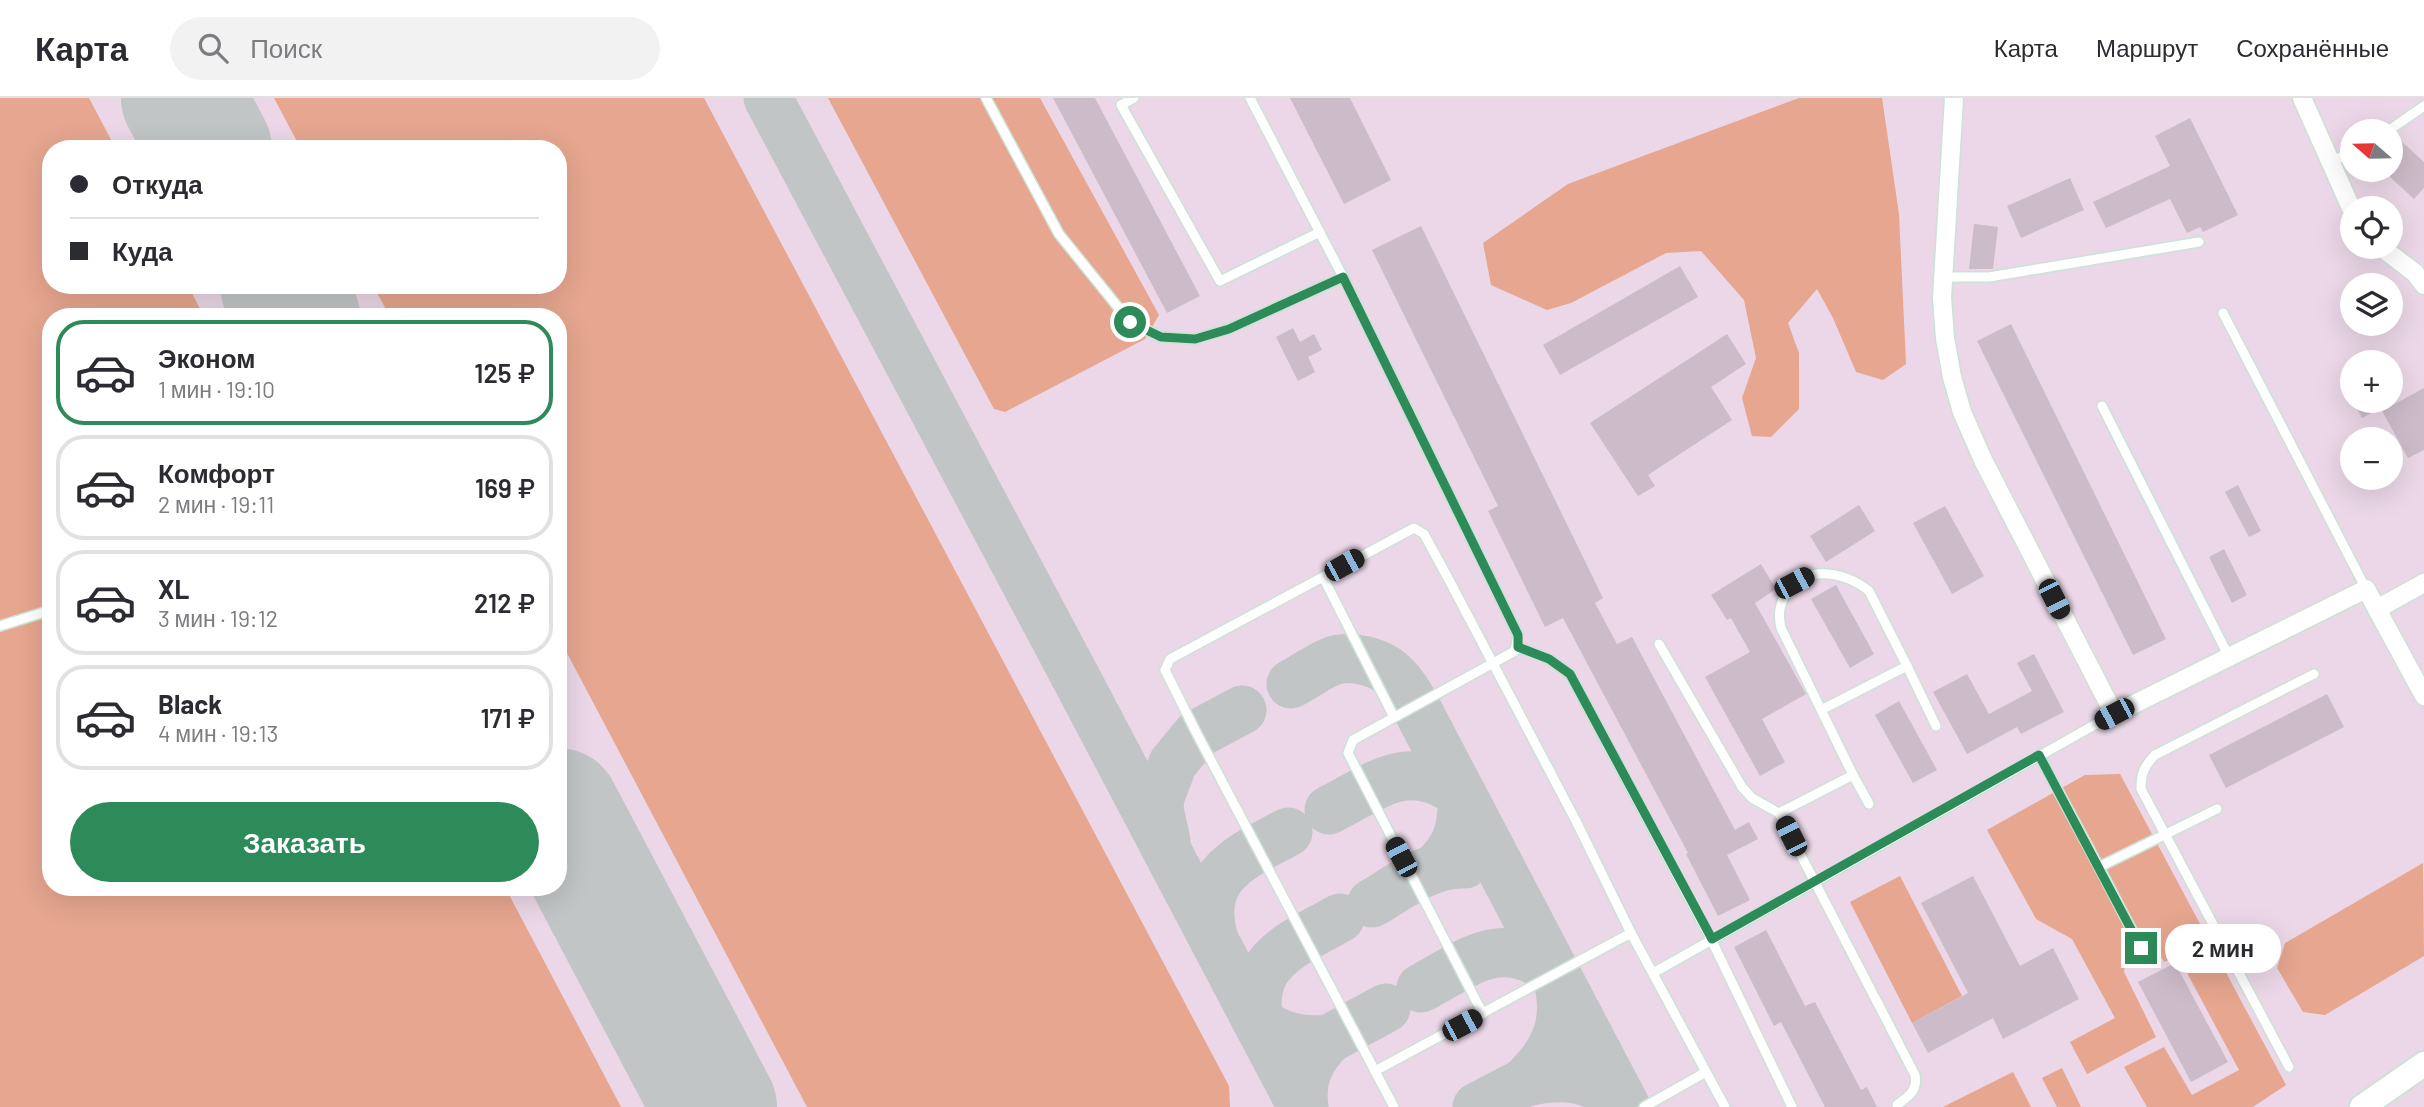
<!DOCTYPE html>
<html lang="ru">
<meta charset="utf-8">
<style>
:root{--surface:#fff;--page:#f2f2f3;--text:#2b2b33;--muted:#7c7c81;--line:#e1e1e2;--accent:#2d8a59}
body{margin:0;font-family:Barlow,sans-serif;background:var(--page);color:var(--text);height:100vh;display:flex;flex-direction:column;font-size:26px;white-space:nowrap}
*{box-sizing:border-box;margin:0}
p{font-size:23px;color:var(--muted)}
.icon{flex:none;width:38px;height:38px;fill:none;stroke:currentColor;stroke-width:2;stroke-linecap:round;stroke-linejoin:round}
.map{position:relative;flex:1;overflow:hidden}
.drawer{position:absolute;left:42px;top:210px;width:525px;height:588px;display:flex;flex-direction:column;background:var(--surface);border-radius:28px;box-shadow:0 7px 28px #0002}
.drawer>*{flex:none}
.top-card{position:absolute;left:42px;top:42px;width:525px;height:154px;border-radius:28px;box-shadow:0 7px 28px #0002;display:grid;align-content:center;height:154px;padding:0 28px;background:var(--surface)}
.needle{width:46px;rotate:290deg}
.buttons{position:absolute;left:2340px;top:21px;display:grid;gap:14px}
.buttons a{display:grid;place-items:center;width:63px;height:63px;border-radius:50%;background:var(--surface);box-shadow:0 7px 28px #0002;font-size:35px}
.end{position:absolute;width:32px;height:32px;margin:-16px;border:9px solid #2d8a59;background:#fff;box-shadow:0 0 0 4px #fff}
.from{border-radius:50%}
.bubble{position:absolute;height:49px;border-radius:24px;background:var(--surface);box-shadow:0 7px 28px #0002;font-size:23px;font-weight:600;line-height:49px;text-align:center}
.car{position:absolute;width:21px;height:42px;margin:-21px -10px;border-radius:9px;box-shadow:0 0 5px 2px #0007;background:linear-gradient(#222 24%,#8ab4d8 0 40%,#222 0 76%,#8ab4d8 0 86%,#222 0)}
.top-card b{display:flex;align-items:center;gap:24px;height:66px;font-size:26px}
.top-card b+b{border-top:2px solid var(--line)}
.top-card i{width:18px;height:18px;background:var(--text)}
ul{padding:12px 0 0;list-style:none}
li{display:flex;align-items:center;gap:21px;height:105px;margin:0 14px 10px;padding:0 14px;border:4px solid var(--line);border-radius:28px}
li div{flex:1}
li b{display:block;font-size:26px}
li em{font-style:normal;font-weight:600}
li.current{border-color:var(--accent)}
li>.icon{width:63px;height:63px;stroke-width:1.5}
.primary-button{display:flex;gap:14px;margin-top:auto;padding:14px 28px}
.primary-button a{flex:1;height:80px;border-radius:42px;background:var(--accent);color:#fff;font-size:28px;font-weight:600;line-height:80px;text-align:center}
header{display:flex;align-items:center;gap:42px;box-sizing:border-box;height:98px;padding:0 35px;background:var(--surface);border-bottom:2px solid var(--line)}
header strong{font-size:33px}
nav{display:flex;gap:38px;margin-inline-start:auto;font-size:24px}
.search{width:490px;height:63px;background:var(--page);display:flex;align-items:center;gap:18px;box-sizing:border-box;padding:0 24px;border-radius:38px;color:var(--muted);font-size:26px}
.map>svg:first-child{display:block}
</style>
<header>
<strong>Карта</strong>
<div class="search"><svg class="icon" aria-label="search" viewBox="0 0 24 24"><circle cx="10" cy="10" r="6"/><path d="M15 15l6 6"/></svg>Поиск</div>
<nav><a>Карта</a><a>Маршрут</a><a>Сохранённые</a></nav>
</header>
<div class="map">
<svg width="2424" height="1009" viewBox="0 0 2424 1009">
<rect width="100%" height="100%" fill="#ebd7e7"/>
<g fill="#e6a68f">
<polygon points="0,0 89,0 116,51 51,51 51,187 188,187 204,219 51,219 51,789 505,789 621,1009 0,1009"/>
<polygon points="274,0 704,0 1229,988 1230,1009 807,1009 558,538 558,219 390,219 373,187 558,187 558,51 301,51"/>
<polygon points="828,0 1040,0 1159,217 1145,241 1005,314 994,311"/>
<polygon points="1799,0 1882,0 1899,116 1906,266 1883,282 1856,274 1833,220 1817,191 1788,225 1799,255 1799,311 1771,339 1752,338 1742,300 1756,260 1744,202 1701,153 1666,155 1571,205 1547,212 1491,187 1483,145 1568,86"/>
<polygon points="2120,676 2286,987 2253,1009 2147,1009 2124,969 2164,949 2192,997 2239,972 2178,858 2164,864 2149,838 2129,846 2124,874 2156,939 2087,976 2070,944 2115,920 2072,841 2036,821 1987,732 2085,677"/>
<polygon points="2423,765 2424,858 2325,917 2303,914 2277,870 2285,845"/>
<polygon points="1900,778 1962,898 1912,925 1850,804"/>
<polygon points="2062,970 2081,1009 2057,1009 2042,980"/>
<polygon points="2013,974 2031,1009 1943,1009"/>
</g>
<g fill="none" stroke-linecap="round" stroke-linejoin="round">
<g stroke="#c2c5c6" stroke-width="49">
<polyline points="768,0 1084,595 1302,1009"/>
<path d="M1291 586C1304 579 1316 570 1330 564 1348 556 1379 563 1393 577 1403 586 1409 597 1416 609L1626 1009"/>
<path d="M1329 712C1380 686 1409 658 1462 697 1463 728 1458 750 1434 771"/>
<polyline points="1166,743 1159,711 1160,699 1173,665 1197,636 1242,612"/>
<path d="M1372 805C1400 789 1431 764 1465 766"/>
<path d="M1214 842C1196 776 1240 760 1288 734"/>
<path d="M1421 890C1471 863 1502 834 1556 875 1570 922 1557 953 1523 985 1560 975 1598 977 1624 1009"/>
<path d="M1255 920C1278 939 1300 944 1329 941 1310 961 1300 980 1304 1009"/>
<path d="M1260 929C1245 863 1291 847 1340 820"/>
<polyline points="1329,941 1386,910"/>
<polyline points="1477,1009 1523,985"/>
</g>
<g stroke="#c2c5c6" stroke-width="124">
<polyline points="183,0 210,51"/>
<polyline points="282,187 298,219"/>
<polyline points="558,712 715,1009"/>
</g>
</g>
<g fill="#ccbcc9">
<polygon points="1053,0 1095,0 1200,198 1167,215"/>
<polygon points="1290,0 1350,0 1391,82 1344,106"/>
<polygon points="2190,20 2238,117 2203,134 2200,129 2187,135 2170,101 2106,130 2093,104 2170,68 2155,38"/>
<polygon points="2401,43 2424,64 2424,90 2414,101 2390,79 2390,55"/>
<polygon points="2070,80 2084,112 2021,140 2007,108"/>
<polygon points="1974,126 1998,129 1993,171 1969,171"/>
<polygon points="1421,128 1603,500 1595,505 1617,546 1632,539 1735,732 1749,724 1758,741 1727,757 1750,802 1718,818 1686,756 1688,755 1563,520 1545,529 1488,413 1498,408 1372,152"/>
<polygon points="1680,168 1698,199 1560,277 1543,247"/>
<polygon points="2011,226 2166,541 2133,557 1977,243"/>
<polygon points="1293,230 1300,244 1314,236 1322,252 1308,259 1315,274 1298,283 1276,239"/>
<polygon points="1727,236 1746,266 1711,289 1732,322 1648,377 1655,388 1638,398 1590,325"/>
<polygon points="2424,290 2424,352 2408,360 2382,313"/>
<polygon points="2353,303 2394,303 2362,320"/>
<polygon points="2238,387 2261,433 2249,439 2225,394"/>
<polygon points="1859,407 1875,433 1826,464 1810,438"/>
<polygon points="1945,408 1984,478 1952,496 1913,425"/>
<polygon points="2224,451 2247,497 2232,505 2209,459"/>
<polygon points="1761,466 1776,491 1755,505 1806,596 1762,621 1785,664 1760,678 1705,579 1750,554 1731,520 1727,522 1711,497"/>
<polygon points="1836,487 1874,556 1850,570 1811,501"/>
<polygon points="2034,556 2064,614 2021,636 2017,629 1967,656 1933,594 1967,576 1989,616 2032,593 2017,565"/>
<polygon points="2327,596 2344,629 2226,690 2209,657"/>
<polygon points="1899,603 1937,672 1913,685 1875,617"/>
<polygon points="1973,778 2020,868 2053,850 2079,901 2003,941 1993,920 1928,955 1912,925 1968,895 1921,805"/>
<polygon points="1766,832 1805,908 1815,904 1861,992 1867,989 1877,1009 1825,1009 1781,924 1774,928 1734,849"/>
<polygon points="2175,865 2228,964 2191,984 2138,884"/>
</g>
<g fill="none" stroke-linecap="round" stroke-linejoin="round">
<g stroke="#cce2d5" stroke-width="12">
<g id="lane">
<polyline points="986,0 1059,136 1130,224 1161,239 1194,241 1229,231 1343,179 1250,0"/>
<polyline points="1134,0 1121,7 1220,183 1320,134"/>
<polyline points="2388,33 2424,8"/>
<polyline points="2330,65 2352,53"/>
<polyline points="1343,179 1518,537 1515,553 1353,642 1348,655 1483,916"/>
<polyline points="1943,179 1989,179 2199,144"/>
<polyline points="2223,215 2366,491"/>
<polyline points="2102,308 2229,559"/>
<polyline points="1323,479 1394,619"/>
<polyline points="0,528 51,512"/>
<path d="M1659 546 1742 689 1752 700 1779 715 1915 977C1918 994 1908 998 1897 1007"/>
<polyline points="1518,549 1549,561 1570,576 1711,841 1792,1009"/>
<polyline points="1907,568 1936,628"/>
<polyline points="2039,657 2099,769 2217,711"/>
<polyline points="1853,677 1869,706"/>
<path d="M1779 715 1853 677 1781 530C1778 516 1779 507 1787 494 1807 466 1845 474 1869 493L1907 568 1821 612"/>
<polyline points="2099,769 2141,850"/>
<polyline points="1653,875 2114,616"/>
<path d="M2289 969 2141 691C2141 676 2144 668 2155 657L2314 576"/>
<polyline points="1375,973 1631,835"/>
<polyline points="1394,1009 1197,636 1165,572 1170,561 1414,430 1424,436 1449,482 1576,723 1631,835 1725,1009"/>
<polyline points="1644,1009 1706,974"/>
</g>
</g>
<g stroke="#cce2d5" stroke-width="21">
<g id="street">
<polyline points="1954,0 1942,200 1945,240 1952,279 1962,314 1983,362 2114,616 2366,491 2424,598"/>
<polyline points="2302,0 2352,112"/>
<polyline points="2381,149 2415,175 2424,187"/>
<polyline points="2377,511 2424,485"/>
</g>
</g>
<g stroke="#cce2d5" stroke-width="28">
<polyline id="secondary" points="2362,1009 2424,966"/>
</g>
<use href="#lane" stroke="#fff" stroke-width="9"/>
<use href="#street" stroke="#fff" stroke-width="18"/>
<use href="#secondary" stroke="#fff" stroke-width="24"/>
</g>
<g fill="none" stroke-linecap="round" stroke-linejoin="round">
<polyline stroke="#2d8a59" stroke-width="9" points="1130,224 1161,239 1195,241 1229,231 1343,179 1518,537 1518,549 1549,561 1570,576 1712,841 2039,657 2141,850"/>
</g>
</svg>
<div class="buttons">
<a><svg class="needle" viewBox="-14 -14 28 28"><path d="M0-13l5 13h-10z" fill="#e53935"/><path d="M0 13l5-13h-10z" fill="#7c7c81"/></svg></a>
<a><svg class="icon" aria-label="locate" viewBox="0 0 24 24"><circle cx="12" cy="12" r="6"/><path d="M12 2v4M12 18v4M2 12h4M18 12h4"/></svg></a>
<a><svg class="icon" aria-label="layers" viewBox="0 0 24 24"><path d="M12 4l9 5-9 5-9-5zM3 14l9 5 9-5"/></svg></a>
<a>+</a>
<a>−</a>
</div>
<i class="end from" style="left:1130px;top:224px"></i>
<i class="end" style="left:2141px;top:850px"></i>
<div class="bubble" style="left:2165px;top:826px;width:116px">2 мин</div>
<i class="car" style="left:1344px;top:467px;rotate:61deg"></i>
<i class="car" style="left:1794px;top:485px;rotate:62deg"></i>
<i class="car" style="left:2054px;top:501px;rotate:153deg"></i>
<i class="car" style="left:2114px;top:616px;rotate:242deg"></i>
<i class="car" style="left:1791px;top:738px;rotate:333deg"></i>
<i class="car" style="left:1401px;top:759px;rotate:332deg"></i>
<i class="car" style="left:1462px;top:927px;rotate:62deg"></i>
<div class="top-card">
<b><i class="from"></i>Откуда</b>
<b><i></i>Куда</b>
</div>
<section class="drawer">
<ul>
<li class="current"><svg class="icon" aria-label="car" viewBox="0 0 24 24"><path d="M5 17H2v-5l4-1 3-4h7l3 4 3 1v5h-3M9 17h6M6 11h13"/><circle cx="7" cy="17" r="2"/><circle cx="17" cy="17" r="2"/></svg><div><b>Эконом</b><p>1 мин · 19:10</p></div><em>125 ₽</em></li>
<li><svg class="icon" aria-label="car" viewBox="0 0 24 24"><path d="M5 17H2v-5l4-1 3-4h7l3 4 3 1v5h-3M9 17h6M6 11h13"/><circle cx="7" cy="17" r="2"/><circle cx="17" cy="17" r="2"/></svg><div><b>Комфорт</b><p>2 мин · 19:11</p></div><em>169 ₽</em></li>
<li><svg class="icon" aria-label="car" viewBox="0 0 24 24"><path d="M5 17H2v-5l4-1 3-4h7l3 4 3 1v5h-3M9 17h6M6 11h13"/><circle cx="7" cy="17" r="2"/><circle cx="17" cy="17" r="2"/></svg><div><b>XL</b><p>3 мин · 19:12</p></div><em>212 ₽</em></li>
<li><svg class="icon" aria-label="car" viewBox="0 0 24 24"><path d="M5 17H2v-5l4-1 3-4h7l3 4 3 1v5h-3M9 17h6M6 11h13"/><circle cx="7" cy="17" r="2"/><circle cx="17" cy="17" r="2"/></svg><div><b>Black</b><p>4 мин · 19:13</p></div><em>171 ₽</em></li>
</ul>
<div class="primary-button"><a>Заказать</a></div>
</section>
</div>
